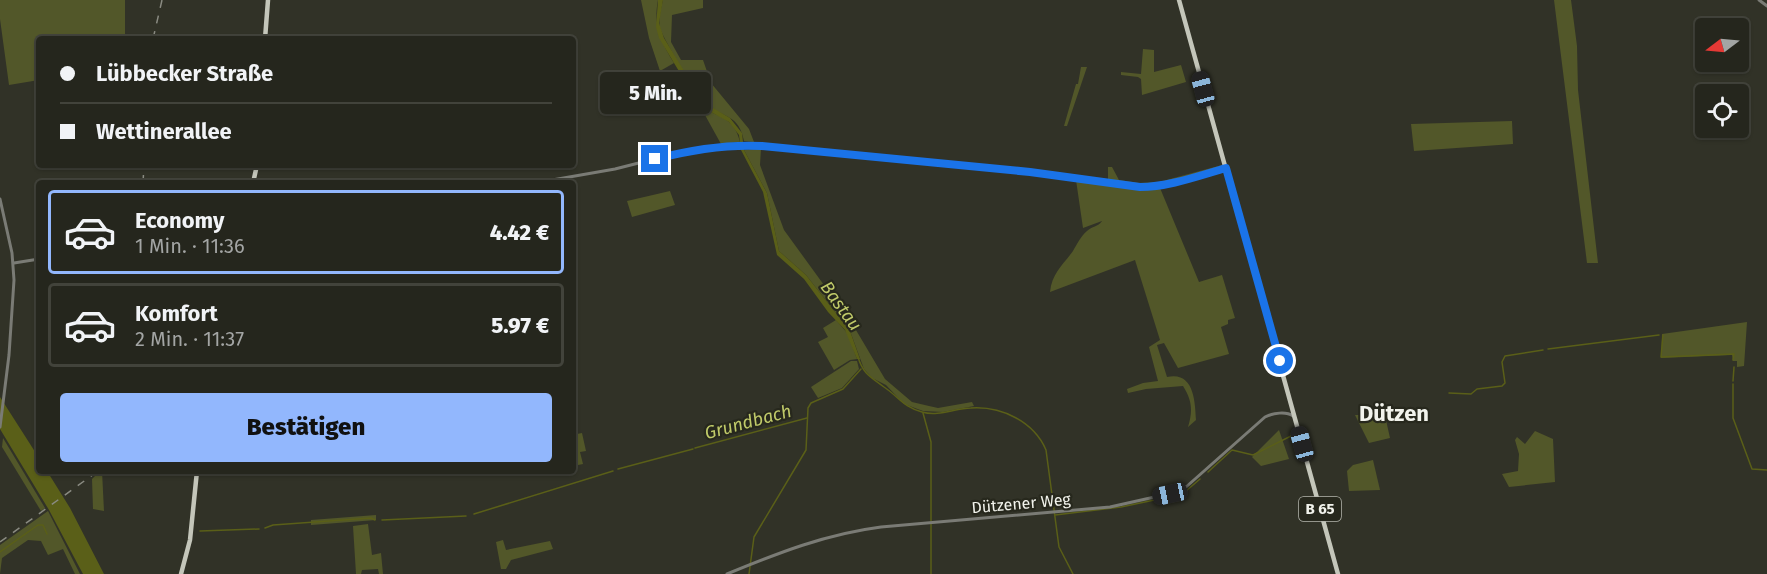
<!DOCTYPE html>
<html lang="de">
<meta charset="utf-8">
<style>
:root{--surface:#25261d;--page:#2d2e26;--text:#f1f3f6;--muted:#a3a5a4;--line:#42433b;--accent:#92b7fd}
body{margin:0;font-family:"Fira Sans",sans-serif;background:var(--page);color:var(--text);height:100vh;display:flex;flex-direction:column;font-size:22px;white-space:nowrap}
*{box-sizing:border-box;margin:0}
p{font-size:20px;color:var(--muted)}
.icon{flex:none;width:33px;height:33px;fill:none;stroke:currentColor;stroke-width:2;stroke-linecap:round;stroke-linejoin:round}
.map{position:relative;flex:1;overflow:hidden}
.panel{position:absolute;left:36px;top:180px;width:540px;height:294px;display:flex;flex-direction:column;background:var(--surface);border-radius:6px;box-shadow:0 2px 4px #0004,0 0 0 2px var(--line)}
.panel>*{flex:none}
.guide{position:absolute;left:36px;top:36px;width:540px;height:132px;border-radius:6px;box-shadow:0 2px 4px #0004,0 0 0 2px var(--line);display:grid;align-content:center;height:132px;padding:0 24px;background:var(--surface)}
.needle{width:39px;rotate:254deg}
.fabs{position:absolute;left:1695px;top:18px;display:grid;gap:12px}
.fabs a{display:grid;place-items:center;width:54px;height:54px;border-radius:6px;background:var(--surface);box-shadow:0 2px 4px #0004,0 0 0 2px var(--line);font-size:30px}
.end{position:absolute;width:27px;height:27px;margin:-14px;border:8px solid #1a73e8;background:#fff;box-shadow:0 0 0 3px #fff}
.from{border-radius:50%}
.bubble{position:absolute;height:42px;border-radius:6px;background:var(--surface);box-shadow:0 2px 4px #0004,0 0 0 2px var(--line);font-size:20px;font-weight:800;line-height:42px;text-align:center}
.car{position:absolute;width:18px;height:36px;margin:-18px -9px;border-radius:8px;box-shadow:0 0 4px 2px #0007;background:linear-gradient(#222 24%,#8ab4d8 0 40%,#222 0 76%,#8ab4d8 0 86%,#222 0)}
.guide b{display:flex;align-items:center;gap:21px;height:57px;font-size:22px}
.guide b+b{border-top:2px solid var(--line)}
.guide i{width:15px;height:15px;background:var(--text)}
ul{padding:10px 0 0;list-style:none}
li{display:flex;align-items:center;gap:18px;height:84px;margin:0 12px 9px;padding:0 12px;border:3px solid var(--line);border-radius:6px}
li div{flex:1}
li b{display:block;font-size:22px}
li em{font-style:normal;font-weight:800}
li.current{border-color:var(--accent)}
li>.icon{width:54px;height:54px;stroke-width:1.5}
.cta{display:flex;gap:12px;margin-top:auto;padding:12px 24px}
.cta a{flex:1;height:69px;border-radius:6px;background:var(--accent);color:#111;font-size:24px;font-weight:800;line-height:69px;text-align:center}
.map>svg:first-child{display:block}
</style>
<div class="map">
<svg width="1767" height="574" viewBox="0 0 1767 574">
<rect width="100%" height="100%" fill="#313227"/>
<g fill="#525729">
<polygon points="0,0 125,0 125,39 39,39 39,80 9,85 0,19"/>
<path d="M641 0H658C653 25 661 42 674 63L660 71 649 38Z"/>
<path d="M663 0H703V8L672 15 671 42 681 60H703L711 83 749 129 754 142 744 141C739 114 723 118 706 104 698 98 663 38 660 28 658 19 661 9 663 0Z"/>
<polygon points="1554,0 1571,0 1577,46 1578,90 1598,263 1587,263"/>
<polygon points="1143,49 1154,50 1154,72 1181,65 1186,82 1142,95 1141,79 1138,77 1121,75 1121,72 1141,74"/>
<polygon points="1081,67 1087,67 1067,126 1064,126 1076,84 1078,84"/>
<path d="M700 106C718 118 734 116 740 142L721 144Z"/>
<polygon points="1512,121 1513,144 1414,151 1411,124"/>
<polygon points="761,148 760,165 784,230 853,325 885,379 912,402 929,406 938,408 972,402 974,406 943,412 923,411 904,404 886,385 872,378 864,369 850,331 806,275 779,251 767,193 744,150"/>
<path d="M1222 165 1223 171 1160 188 1199 282 1222 275 1235 318 1228 320V324L1221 327 1229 354 1178 368 1164 343 1157 345 1167 377C1194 371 1195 401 1196 420L1188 427C1193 411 1192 400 1183 386L1146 389 1128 393 1127 389 1143 383 1158 381 1149 347 1160 340 1135 260 1050 292C1052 273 1063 265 1073 251 1077 244 1081 236 1087 231 1092 226 1098 227 1102 221L1083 228 1076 180 1108 186V167H1112L1119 180 1139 183 1159 182Z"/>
<polygon points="670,191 675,205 632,217 627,201"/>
<polygon points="836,320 848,334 857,359 850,360 834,370 818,342 828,337 823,328"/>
<polygon points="1747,322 1744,366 1737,367 1737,361 1733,361 1732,355 1661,358 1662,334"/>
<polygon points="851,361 857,361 859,369 842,388 818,398 811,387"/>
<polygon points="1355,415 1378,415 1378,419 1386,420 1390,438 1369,443"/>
<polygon points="1279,430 1289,459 1261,466 1252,457"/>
<polygon points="1535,431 1553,439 1555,482 1509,487 1502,474 1518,471 1519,454 1515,440 1517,437 1525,444"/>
<polygon points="573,432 577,434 582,433 586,451 580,452 583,464 573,466"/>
<polygon points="3,438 45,508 41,511 2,447"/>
<polygon points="1373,460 1380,490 1349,491 1347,471 1353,465"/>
<polygon points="100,471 102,471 104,511 93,509 92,479"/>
<polygon points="48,511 80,574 75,574 63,549 48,555 41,541 28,540 2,558 0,574 0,545"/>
<polygon points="376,515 376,520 311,525 311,520"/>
<polygon points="368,524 372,555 381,553 383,574 379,574 378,569 362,570 361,574 356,574 353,526"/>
<polygon points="503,540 506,550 550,541 553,549 511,560 506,569 501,569 496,542"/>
</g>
<g fill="#5a5f18">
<polygon points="658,0 663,0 659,23 664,38 703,102 730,118 742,133 744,150 767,193 779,251 806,275 850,331 860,359 857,359 845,330 828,312 804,279 777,255 763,192 741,150 739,135 729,122 700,106 674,63 659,38 656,27"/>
<polygon points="0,397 39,458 39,471 47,471 70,508 104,574 83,574 49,510 0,429"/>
</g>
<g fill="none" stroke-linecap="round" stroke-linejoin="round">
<g stroke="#5a5f18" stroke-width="1.5">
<polyline points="1663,335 1661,357 1734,354 1733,360"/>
<polyline points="1548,349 1659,335"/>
<path d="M858 357C863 374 871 377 884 387 899 397 903 407 922 412 939 417 955 408 971 408 1002 406 1034 422 1046 450L1059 547 1073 574"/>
<polyline points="1733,381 1734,367"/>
<polyline points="1733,384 1733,418 1752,469 1767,470"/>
<polyline points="1449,393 1471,394 1477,389 1502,386 1505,383 1502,362 1505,356 1543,350"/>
<polyline points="923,413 931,442 931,574"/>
<polyline points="695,448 807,418"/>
<polyline points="618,469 693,449"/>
<polyline points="1208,472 1232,450 1253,455 1295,434"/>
<polyline points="474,514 613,471"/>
<polyline points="1055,515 1121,507 1178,495 1186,491 1200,479"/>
<polyline points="382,520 466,516"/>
<polyline points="265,528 273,525 371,518 375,520"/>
<polyline points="200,531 259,529"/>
<polyline points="0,552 38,525 43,525 47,534"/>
<polyline points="749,574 754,537 806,450 808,408 811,403 843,389 861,369"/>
</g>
<g stroke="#7a7b75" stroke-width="3">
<polyline points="1759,0 1767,6"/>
<path d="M535 183 615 169 682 152 729 146 753 145 1030 172 1140 187C1168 187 1198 176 1225 168"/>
<polyline points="0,199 12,253 14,280 9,355 0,427"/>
<polyline points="14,263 39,259"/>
<path d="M727 574C778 553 826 534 881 527L1110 507 1177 492 1186 487 1265 417C1273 413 1286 411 1293 416"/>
</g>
<g stroke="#c4c6ba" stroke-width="4.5">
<polyline points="1179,0 1338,574"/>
<polyline points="265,39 268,0"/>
<polyline points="253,183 257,165"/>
<polyline points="181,574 190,540 197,471"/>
</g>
<g stroke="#8a8b82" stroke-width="1.5" stroke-dasharray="8 8" stroke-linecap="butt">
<polyline points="153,39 162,0"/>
<polyline points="143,183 144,165"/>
<polyline points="0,542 98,471"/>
</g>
</g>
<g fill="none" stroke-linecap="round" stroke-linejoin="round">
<path stroke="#1a73e8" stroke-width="8" d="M655 159C690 150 726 144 762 146L1030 172 1140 187C1168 187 1198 176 1226 168L1280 361"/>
</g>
<g text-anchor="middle" stroke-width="4.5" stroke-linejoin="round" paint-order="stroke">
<rect fill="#27281d" stroke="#b5b6ae" stroke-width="1.5" x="1299" y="497" width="42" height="24" rx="4.5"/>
<g font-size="15" font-weight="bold" fill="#f2f3ec">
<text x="1320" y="514">B 65</text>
</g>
<g font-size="16" fill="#f2f3ec" stroke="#27281d">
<text transform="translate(1021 503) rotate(-5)" y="6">Dützener Weg</text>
</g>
<g font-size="18" font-style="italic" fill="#c0ca69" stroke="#27281d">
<text transform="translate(841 306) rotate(54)" y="6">Bastau</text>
<text transform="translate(748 422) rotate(-15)" y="6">Grundbach</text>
</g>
<g font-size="22" font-weight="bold" fill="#f2f3ec" stroke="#27281d">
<text x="1394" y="421">Dützen</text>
</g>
</g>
</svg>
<div class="fabs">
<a><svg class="needle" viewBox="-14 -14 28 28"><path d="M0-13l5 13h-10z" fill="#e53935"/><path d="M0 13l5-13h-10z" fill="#a3a5a4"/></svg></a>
<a><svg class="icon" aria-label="locate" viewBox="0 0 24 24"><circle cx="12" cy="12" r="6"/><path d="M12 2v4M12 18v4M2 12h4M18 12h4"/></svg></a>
</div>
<i class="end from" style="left:1280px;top:361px"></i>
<i class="end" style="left:655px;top:159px"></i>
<div class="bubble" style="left:600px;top:72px;width:111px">5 Min.</div>
<i class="car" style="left:1203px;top:89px;rotate:345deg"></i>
<i class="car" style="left:1302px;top:444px;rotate:345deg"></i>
<i class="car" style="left:1170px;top:494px;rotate:258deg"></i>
<div class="guide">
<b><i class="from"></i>Lübbecker Straße</b>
<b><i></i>Wettinerallee</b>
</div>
<section class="panel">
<ul>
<li class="current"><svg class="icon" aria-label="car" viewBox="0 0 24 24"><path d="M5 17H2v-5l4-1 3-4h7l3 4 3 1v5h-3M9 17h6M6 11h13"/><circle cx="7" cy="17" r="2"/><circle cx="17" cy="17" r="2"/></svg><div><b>Economy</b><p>1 Min. · 11:36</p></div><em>4.42 €</em></li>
<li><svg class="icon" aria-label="car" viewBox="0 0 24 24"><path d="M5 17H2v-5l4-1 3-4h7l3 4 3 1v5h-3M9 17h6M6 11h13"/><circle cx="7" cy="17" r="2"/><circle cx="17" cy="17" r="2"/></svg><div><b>Komfort</b><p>2 Min. · 11:37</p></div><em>5.97 €</em></li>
</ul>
<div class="cta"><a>Bestätigen</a></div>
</section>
</div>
